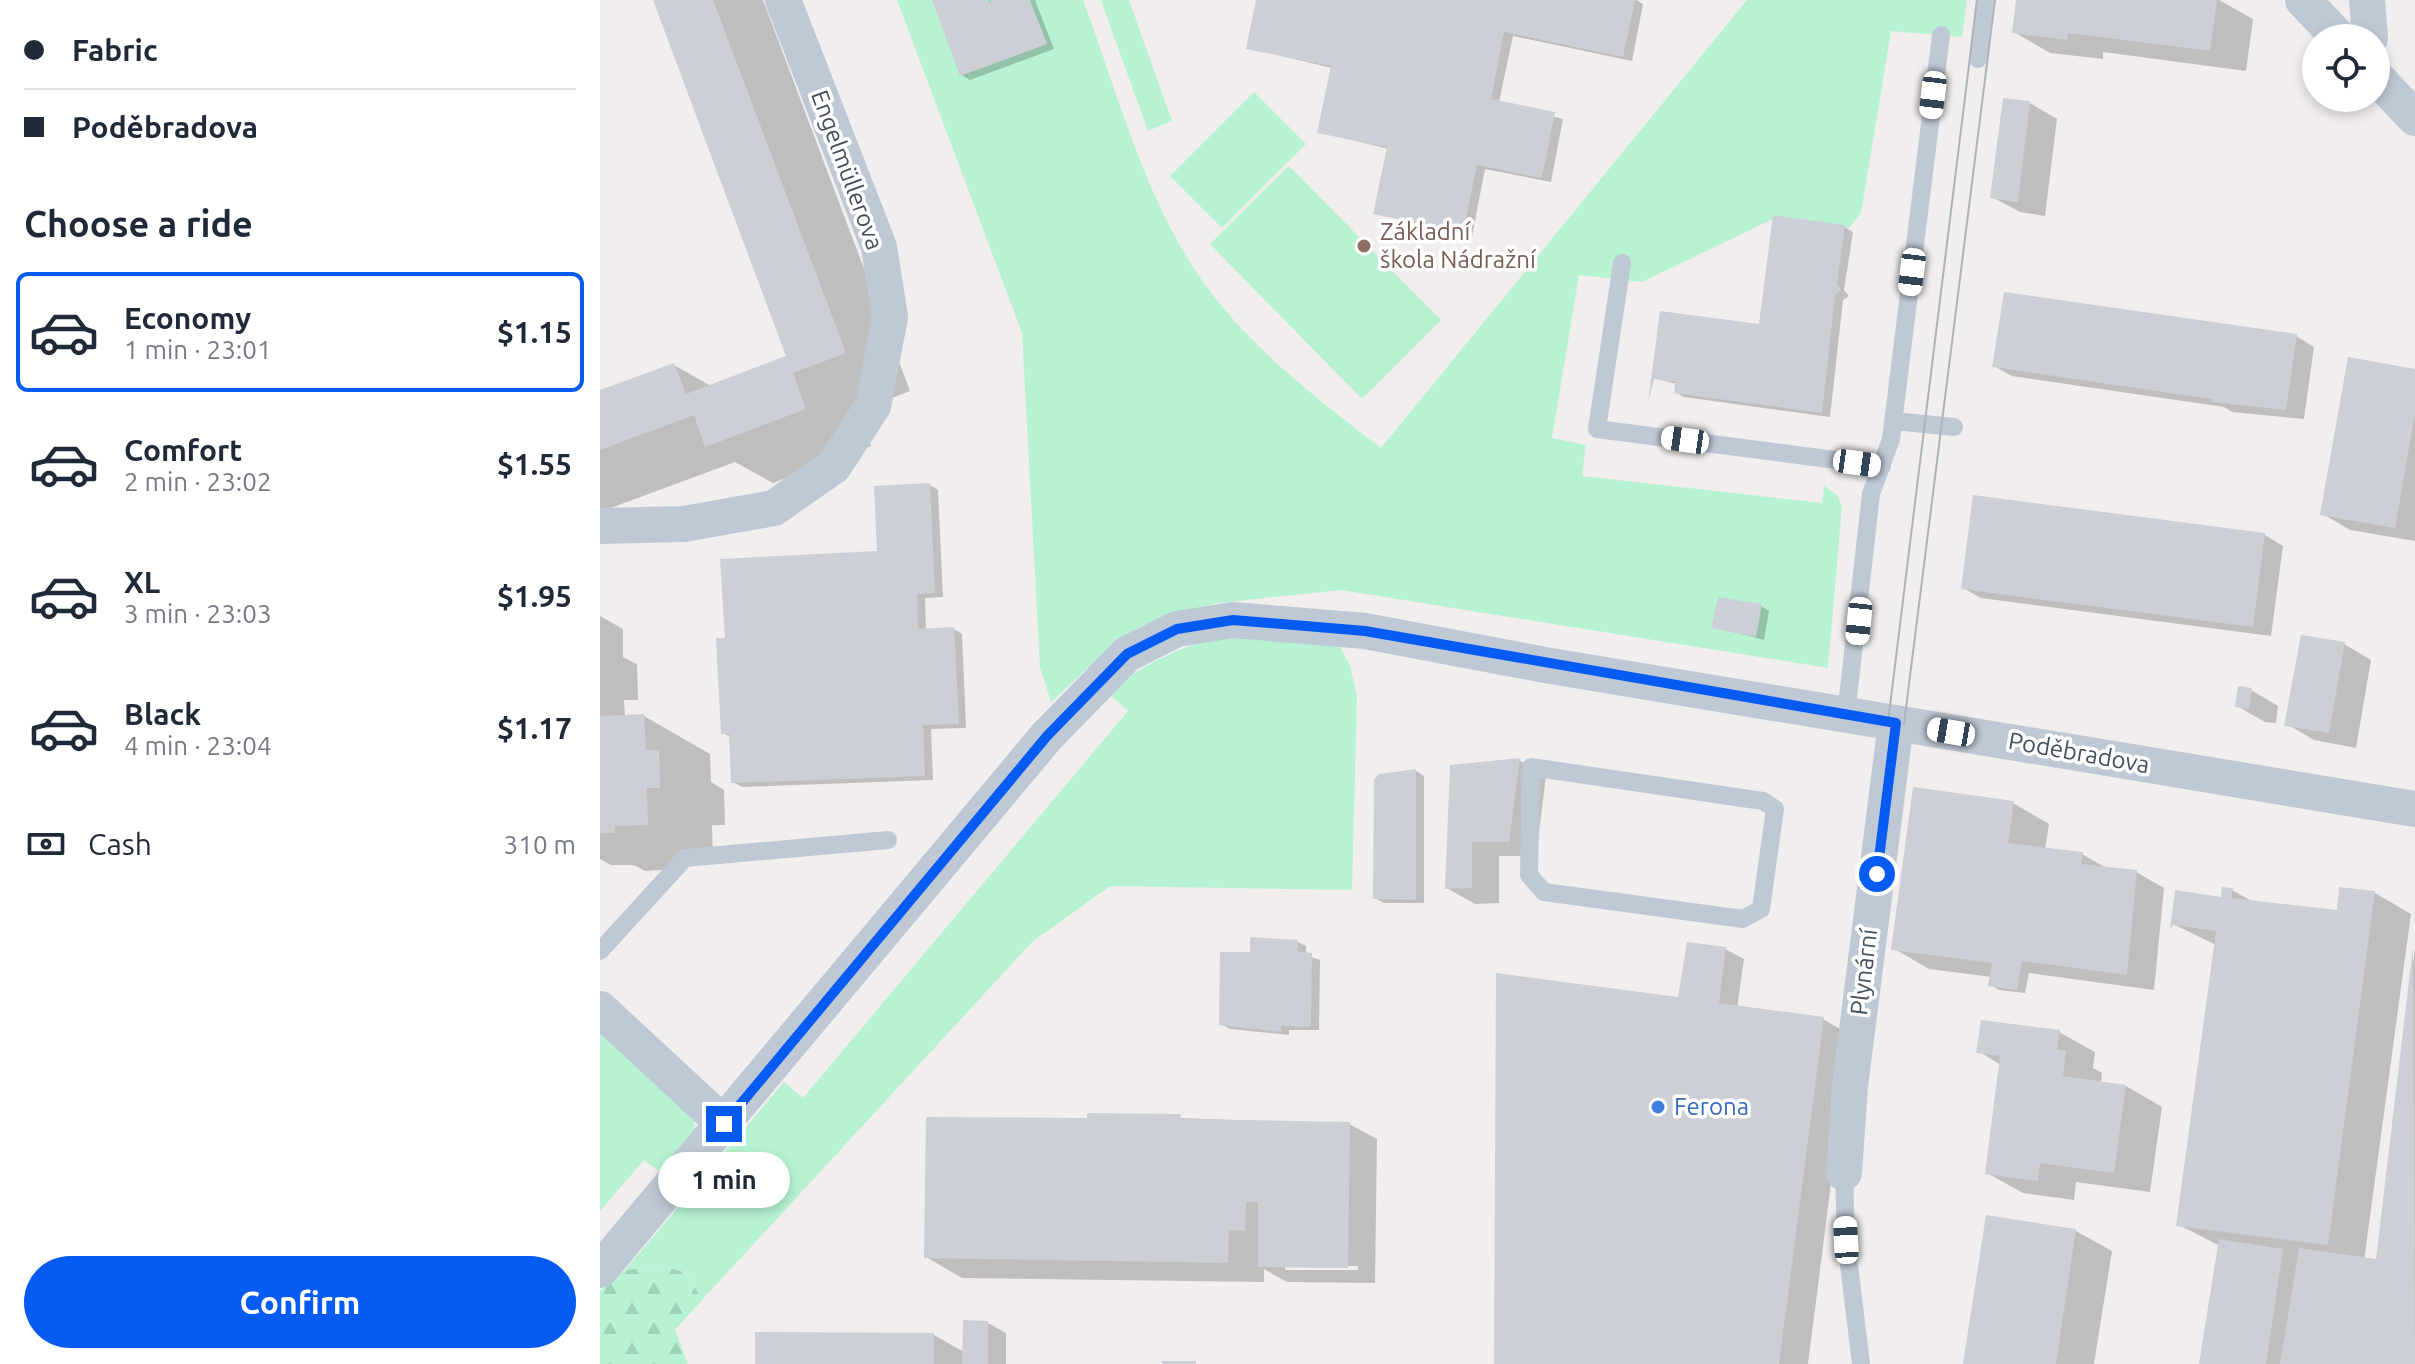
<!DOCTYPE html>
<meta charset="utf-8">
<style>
:root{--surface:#fff;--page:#f2f2f3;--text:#1f2937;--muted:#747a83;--line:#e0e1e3;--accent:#065cf2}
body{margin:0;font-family:Ubuntu,sans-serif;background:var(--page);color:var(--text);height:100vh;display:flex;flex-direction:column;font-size:30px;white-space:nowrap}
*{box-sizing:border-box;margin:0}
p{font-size:26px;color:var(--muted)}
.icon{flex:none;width:44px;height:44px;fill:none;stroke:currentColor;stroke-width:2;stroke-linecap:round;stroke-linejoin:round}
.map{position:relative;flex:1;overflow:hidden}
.side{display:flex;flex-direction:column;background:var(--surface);width:600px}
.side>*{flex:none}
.top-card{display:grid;align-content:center;height:176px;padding:0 24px;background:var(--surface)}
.tools{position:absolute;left:1702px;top:24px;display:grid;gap:16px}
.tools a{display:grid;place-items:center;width:88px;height:88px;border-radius:50%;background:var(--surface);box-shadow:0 4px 12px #0003;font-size:40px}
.end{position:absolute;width:36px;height:36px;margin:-18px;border:10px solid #065cf2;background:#fff;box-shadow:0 0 0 4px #fff}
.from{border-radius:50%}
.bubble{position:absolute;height:56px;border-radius:28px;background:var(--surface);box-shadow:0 4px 12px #0003;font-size:26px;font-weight:600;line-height:56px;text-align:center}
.car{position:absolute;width:24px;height:48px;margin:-24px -12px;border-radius:10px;box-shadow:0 0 6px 2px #0007;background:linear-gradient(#fff 24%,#345 0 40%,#fff 0 76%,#345 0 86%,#fff 0)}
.top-card b{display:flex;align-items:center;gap:28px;height:76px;font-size:30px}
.top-card b+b{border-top:2px solid var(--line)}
.top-card i{width:20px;height:20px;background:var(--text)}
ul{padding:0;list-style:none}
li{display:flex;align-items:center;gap:24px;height:120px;margin:0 16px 12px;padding:0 8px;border:4px solid transparent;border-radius:12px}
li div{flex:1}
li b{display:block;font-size:30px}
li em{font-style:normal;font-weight:600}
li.selected{border-color:var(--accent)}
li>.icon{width:72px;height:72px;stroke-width:1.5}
h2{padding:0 24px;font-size:36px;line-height:96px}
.pay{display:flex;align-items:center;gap:20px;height:88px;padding:0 24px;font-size:30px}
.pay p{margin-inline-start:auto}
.action{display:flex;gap:16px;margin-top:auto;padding:16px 24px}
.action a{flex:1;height:92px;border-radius:48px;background:var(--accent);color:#fff;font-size:32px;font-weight:600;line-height:92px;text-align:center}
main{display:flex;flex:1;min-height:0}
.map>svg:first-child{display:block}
</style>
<main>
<section class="side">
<div class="top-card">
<b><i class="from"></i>Fabric</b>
<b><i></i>Poděbradova</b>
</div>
<h2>Choose a ride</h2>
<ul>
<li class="selected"><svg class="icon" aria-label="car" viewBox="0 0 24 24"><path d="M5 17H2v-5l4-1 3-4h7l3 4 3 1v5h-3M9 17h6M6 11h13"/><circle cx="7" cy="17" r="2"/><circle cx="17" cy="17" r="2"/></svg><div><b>Economy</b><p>1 min · 23:01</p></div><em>$1.15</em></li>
<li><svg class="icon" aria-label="car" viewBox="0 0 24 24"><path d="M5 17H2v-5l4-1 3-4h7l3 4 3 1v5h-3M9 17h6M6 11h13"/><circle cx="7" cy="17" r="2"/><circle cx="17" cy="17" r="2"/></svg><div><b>Comfort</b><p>2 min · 23:02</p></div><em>$1.55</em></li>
<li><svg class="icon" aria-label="car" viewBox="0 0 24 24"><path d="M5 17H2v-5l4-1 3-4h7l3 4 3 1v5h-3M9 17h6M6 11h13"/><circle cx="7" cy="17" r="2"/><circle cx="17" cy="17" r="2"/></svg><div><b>XL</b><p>3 min · 23:03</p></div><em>$1.95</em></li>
<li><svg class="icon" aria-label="car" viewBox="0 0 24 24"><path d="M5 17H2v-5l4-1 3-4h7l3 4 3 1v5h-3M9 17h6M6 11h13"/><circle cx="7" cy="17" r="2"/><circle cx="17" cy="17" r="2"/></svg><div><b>Black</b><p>4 min · 23:04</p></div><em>$1.17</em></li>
</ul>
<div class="pay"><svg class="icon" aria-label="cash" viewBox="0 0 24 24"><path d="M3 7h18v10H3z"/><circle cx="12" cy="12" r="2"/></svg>Cash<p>310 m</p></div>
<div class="action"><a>Confirm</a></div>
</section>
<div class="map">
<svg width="1815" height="1364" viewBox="0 0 1815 1364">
<defs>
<pattern id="forest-firs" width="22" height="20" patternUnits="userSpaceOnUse" patternTransform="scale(2)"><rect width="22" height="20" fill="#b7f3d3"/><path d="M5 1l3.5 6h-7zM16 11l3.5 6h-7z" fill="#9fd2b8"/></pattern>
</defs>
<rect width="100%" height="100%" fill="#f1eeed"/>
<g fill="#b7f3d3">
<path d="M297 0H483C517 91 545 199 601 279 649 347 716 398 781 448L1147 0H1367L1362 37 1291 31 1261 213 1249 228 1175 218 1042 282 979 275 952 438 986 445 982 476 1222 503 1224 486 1237 495 1242 506 1228 668 741 590 619 603 578 612 538 628 507 650 451 702 440 667 422 333Z"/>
<polygon points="501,0 529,0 572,121 548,131"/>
<polygon points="654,92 706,144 622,228 570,176"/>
<polygon points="689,166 841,320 762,399 610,244"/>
<path d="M619 636 739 645 750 666 757 696 752 890 510 886 432 942 102 1300 87 1273 64 1266 25 1270 184 1082 203 1098 528 711 509 694C542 663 576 650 619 636Z"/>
<polygon points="0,1026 94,1114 94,1131 65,1175 44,1160 0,1211"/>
</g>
<polygon fill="url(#forest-firs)" points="64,1266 87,1273 102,1300 75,1330 88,1364 0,1364 0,1291 25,1270"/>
<g fill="#0003" fill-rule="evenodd">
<polygon points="55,0 163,0 310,391 258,411 271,446 173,483 135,462 0,512 0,392 74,365 111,386 189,357"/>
<polygon points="334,0 390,0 394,4 397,0 435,0 454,49 370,80 362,75"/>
<polygon points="658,0 1036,0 1043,4 1032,61 913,36 899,102 963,119 951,182 885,169 872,236 775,213 789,149 719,132 732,68 648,48"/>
<polygon points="1418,0 1619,0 1653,19 1646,71 1503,52 1503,59 1450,53 1414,32"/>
<polygon points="1430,103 1457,119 1445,216 1420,212 1392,197"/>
<polygon points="1244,227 1253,232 1244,290 1249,296 1243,300 1230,417 1084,397 1076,392 1077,384 1053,378 1160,327"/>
<polygon points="1696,336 1714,347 1704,419 1632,412 1624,407 1412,376 1394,366"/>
<polygon points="1815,371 1815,541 1750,530 1723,514"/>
<polygon points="330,485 338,490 343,597 325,598 326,630 354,629 362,634 366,728 331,729 333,780 142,787 133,782 132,738 123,733 127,640 279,553"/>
<polygon points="1665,535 1683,546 1671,636 1381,598 1363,588"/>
<polygon points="1161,606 1169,611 1164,640 1114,627"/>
<polygon points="0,616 23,629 23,657 37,664 38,700 24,700 25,717 44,716 110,754 111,782 124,790 125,825 112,825 113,862 80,863 80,869 45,871 34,865 11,865 0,859"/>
<polygon points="1744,644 1771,660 1756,748 1714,740 1687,724"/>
<polygon points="1651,690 1678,706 1676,723 1665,722 1637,706"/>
<polygon points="919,760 946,776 936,856 899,856 899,903 875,904 847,888 852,767"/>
<polygon points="816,771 824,776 824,903 784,903 775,898"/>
<polygon points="1413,803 1449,824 1445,849 1482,854 1508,869 1536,872 1564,888 1554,990 1429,973 1425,993 1399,990 1391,985 1392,977 1329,969 1293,948"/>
<polygon points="1741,889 1775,893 1811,914 1764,1261 1790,1265 1783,1206 1815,948 1815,1364 1604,1364 1620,1246 1579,1225 1616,945 1573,924 1622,899 1632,890 1655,903 1739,912"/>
<polygon points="698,942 706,946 706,955 720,960 719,1030 689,1030 689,1035 630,1029 621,1024 652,954"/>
<polygon points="1125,949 1144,959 1137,1008 1223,1019 1250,1035 1208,1364 896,1364 1088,1001"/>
<polygon points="1459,1032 1495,1052 1493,1068 1502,1073 1501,1083 1526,1086 1562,1107 1550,1192 1476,1182 1474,1200 1423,1193 1387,1173 1401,1065 1378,1051"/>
<path d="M489 1115 749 1124 777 1139 775 1283 687 1282 664 1269V1282L362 1278 326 1257 489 1120ZM685 1266H758V1270H685Z"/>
<polygon points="1387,1217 1476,1231 1512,1251 1494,1364 1365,1364"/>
<polygon points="388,1323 406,1333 406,1364 157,1364 334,1335 364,1352"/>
</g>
<g fill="#cccfd6">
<polygon points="53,0 113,0 246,353 193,373 206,409 105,447 94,415 0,450 0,390 74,363 86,394 186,356"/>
<polygon points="332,0 388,0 392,3 393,0 430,0 447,44 360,76"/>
<polygon points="656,0 1035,0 1023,57 904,32 891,99 955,112 942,178 877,165 863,232 773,214 787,147 717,133 731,66 646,49"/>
<polygon points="1416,0 1617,0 1610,51 1468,33 1467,40 1412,33"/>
<polygon points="1403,98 1430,101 1418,202 1390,198"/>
<polygon points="1173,215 1245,225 1237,284 1241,290 1235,295 1222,413 1074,393 1075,382 1054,379 1048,403 1060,311 1159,324"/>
<polygon points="1404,292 1697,334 1686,410 1611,402 1612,399 1392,367"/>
<polygon points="1748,357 1815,369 1815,414 1795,528 1720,515"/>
<polygon points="330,483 335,593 317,594 318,629 354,627 359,724 323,725 325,776 131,783 129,734 121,734 116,638 125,638 120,559 277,551 274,486"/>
<polygon points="1373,495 1665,533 1653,627 1361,589"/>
<polygon points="1118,597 1162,604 1156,637 1111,628"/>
<polygon points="1701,635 1745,642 1729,733 1684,726"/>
<polygon points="1638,686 1652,688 1649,709 1635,707"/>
<polygon points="44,714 46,750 59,750 60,788 47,788 48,825 15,826 15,833 0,833 0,716"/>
<polygon points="920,758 909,842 872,842 872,888 845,889 850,765"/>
<polygon points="816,769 816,900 773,899 774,780 779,774"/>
<polygon points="1313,787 1414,801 1408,843 1483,852 1481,864 1537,870 1527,975 1422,961 1417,990 1388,986 1392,963 1291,950"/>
<polygon points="1622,887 1633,888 1631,898 1737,910 1739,887 1775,891 1728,1245 1576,1226 1616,931 1573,925 1570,929 1575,890 1621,897"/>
<polygon points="650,937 698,940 698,952 712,953 711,1027 681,1026 681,1032 619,1025 620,952 650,952"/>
<polygon points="1087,942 1126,947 1119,1003 1224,1017 1179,1364 894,1364 896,973 1078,997"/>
<polygon points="1813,947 1815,1364 1680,1364 1699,1248 1776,1259"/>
<polygon points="1381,1020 1460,1030 1457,1050 1466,1050 1463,1076 1526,1085 1514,1173 1440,1163 1438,1181 1385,1174 1400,1056 1376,1053"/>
<polygon points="487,1113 581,1114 580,1119 750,1122 748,1268 658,1267 658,1202 646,1202 645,1231 629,1230 628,1263 324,1258 326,1117 487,1118"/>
<polygon points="1386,1215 1476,1229 1456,1364 1363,1364"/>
<polygon points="1619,1239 1683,1249 1666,1364 1599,1364"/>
<polygon points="363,1320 388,1321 388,1364 362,1364"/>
<polygon points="155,1332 334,1333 334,1364 155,1364"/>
<rect x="562" y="1361" width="34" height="3"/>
</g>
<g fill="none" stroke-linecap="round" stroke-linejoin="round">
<g stroke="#bfc9d5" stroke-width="18">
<polyline points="1378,59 1385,0"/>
<polyline points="1022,263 997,429 1282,466"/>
<polyline points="1294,421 1354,427"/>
<polyline points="1246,715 1271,494 1291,439 1341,35"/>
<polygon points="931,767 1163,801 1175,809 1161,909 1143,919 944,892 929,875"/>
<polyline points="0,951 85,858 288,840"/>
<polyline points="1244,1173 1246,1240 1261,1364"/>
</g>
<g stroke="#bfc9d5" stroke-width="36">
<polyline points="1703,0 1739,38"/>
<polyline points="1767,0 1770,38"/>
<polyline points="1776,77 1815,118"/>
<polyline points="0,526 84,524 174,508 234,466 273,406 290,317 279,247 183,0"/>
<polyline points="0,1009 124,1124"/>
<polyline points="1244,1173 1250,1086 1296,723"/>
<polyline points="0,1270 447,736 527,654 577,629 633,620 765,631 945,665 1815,809"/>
</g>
<g stroke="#afb2b9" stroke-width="2">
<polyline points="1288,722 1377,0"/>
<polyline points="1304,724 1395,0"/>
</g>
</g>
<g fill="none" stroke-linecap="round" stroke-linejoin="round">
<polyline stroke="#065cf2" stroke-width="10" points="124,1124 447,736 527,654 577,629 633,620 765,631 1296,723 1277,874"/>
</g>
<circle fill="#8d6e63" stroke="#fff" stroke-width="3" cx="764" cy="246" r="8"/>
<circle fill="#3f7fe0" stroke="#fff" stroke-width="3" cx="1058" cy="1107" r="8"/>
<g text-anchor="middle" stroke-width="7" stroke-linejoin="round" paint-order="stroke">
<g font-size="24" fill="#444f5d" stroke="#fff">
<text transform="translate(247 170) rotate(70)" y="8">Engelmüllerova</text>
<text transform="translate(1479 753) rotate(10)" y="8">Poděbradova</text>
<text transform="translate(1264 972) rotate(-83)" y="8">Plynární</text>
</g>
<g font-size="24" fill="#785e54" stroke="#fff" text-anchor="start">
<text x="780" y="240">Základní<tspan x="780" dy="28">škola Nádražní</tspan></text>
</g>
<g font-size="24" fill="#366cbe" stroke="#fff" text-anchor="start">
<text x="1074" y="1115">Ferona</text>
</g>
</g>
</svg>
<div class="tools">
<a><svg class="icon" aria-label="locate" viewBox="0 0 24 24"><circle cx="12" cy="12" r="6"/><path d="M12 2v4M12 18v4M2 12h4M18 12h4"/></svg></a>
</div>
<i class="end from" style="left:1277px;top:874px"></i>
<i class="end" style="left:124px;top:1124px"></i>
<div class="bubble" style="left:58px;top:1152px;width:132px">1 min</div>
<i class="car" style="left:1333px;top:95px;rotate:187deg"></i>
<i class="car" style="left:1312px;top:272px;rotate:187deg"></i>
<i class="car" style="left:1085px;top:440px;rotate:278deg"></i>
<i class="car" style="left:1257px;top:463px;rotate:98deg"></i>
<i class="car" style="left:1259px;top:621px;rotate:186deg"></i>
<i class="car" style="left:1351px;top:732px;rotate:280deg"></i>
<i class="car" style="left:1246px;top:1240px;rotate:357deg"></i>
</div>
</main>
